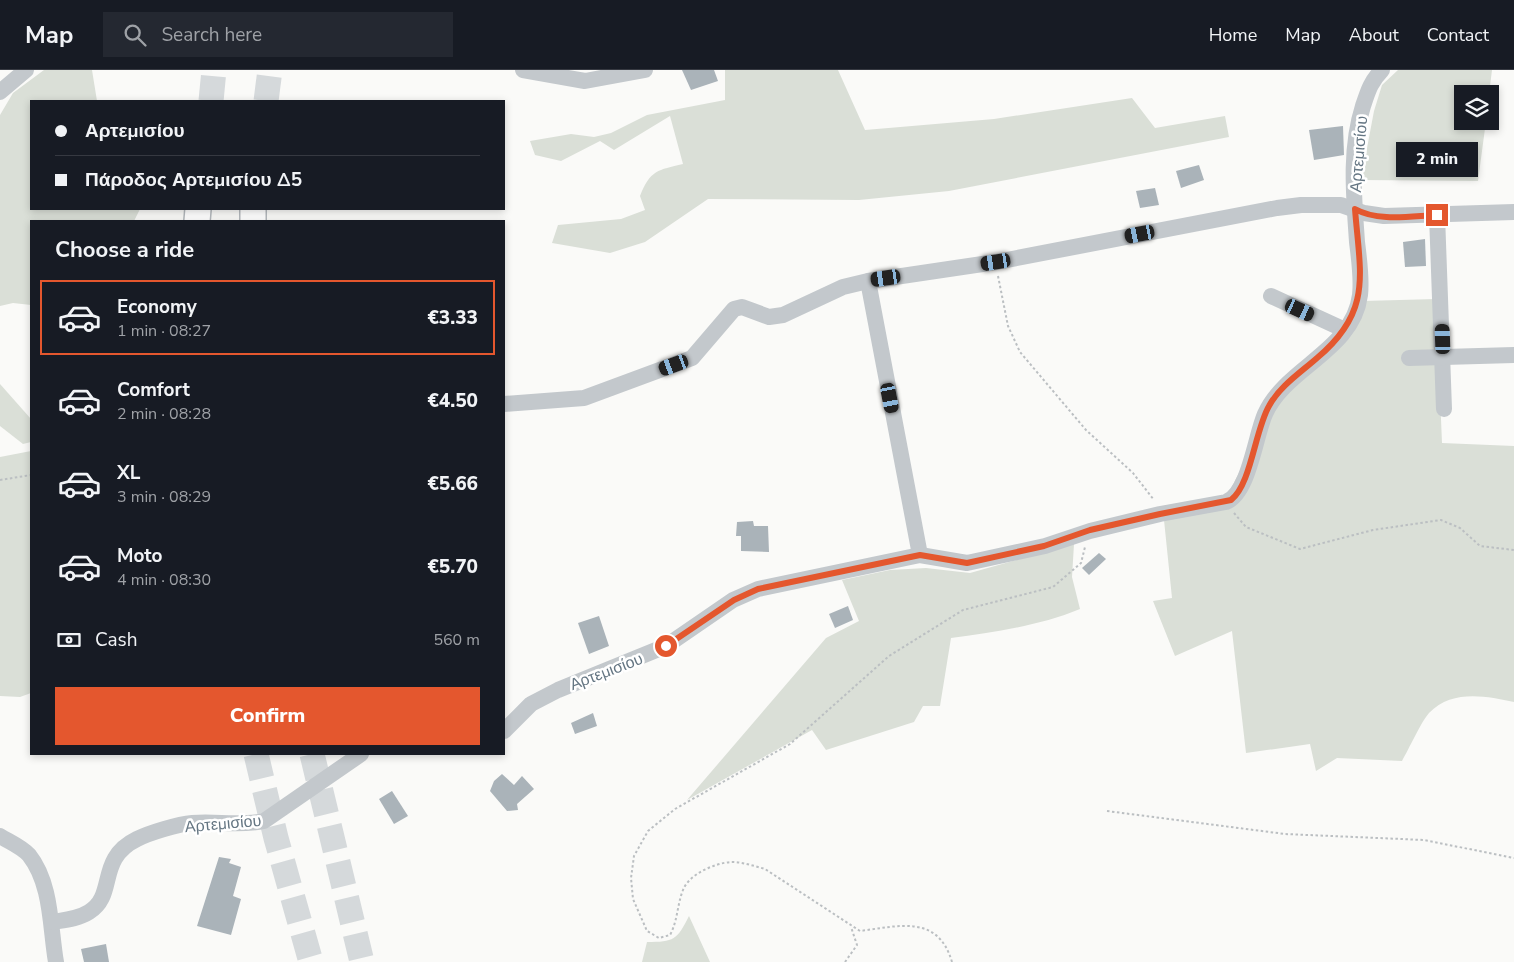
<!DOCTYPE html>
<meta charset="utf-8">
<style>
:root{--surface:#171b24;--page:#242831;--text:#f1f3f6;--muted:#9ea1a6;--line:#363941;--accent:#e4572e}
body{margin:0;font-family:"Nunito Sans",sans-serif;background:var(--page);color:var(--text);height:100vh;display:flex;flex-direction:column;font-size:19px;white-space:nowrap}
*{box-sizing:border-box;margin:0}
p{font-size:16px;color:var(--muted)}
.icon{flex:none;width:28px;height:28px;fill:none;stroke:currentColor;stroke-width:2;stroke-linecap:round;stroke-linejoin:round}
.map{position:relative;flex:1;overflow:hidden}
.details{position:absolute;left:30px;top:150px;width:475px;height:535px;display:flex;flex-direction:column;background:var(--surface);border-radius:0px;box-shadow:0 2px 8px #0003}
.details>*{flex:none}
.banner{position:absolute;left:30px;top:30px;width:475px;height:110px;border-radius:0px;box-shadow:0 2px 8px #0003;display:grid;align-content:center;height:110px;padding:0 25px;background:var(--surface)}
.controls{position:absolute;left:1454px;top:15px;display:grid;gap:10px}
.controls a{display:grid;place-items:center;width:45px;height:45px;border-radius:0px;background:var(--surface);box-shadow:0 2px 8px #0003;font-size:25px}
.end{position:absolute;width:22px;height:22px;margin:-11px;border:6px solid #e4572e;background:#fff;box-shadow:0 0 0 2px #fff}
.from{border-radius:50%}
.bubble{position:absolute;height:35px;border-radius:0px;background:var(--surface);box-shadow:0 2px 8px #0003;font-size:16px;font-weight:800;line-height:35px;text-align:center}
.car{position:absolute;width:15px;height:30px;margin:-15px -8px;border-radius:6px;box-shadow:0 0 4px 1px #0007;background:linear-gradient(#222 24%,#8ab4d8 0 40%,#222 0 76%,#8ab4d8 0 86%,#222 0)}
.banner b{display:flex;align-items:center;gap:18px;height:48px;font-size:19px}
.banner b+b{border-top:1px solid var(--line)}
.banner i{width:12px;height:12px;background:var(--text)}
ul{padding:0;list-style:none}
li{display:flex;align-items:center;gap:15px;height:75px;margin:0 10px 8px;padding:0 15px;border:2px solid transparent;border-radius:0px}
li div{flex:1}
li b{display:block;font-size:19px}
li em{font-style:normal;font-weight:800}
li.on{border-color:var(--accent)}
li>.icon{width:45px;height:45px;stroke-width:1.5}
h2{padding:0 25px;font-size:22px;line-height:60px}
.pay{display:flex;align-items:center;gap:12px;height:55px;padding:0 25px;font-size:19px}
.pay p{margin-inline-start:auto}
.cta{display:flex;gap:10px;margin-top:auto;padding:10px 25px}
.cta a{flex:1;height:58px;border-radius:0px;background:var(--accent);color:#fff;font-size:20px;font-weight:800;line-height:58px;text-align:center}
header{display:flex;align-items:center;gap:30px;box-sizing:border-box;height:70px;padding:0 25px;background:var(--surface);border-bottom:1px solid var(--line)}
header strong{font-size:24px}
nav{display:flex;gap:28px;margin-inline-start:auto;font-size:18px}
.search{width:350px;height:45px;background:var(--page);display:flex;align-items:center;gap:12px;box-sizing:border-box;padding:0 18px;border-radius:0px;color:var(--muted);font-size:19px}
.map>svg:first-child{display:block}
</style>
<header>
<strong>Map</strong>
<div class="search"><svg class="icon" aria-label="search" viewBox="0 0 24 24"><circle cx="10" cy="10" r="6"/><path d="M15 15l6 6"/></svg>Search here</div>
<nav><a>Home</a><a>Map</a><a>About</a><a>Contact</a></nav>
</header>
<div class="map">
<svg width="1514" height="892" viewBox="0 0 1514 892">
<rect width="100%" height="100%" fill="#fafaf8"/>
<g fill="#dadfd7">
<polygon points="44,0 92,0 97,31 31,31 31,139 140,139 134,151 31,151 31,235 13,233 0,236 0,45 13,23"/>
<path d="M725 0H838L865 60 994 49 1132 28 1155 58 1225 46 1229 67 949 121 859 130 708 129 645 172 610 183 552 173 558 155 621 149 645 140 640 126C650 100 658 100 683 94L670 46 614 80 600 71 561 91 535 85 530 71 571 64 594 67 611 63 647 45 725 30Z"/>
<polygon points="1398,0 1492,0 1489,24 1462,24 1462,51 1486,51 1478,111 1361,110 1374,41 1382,15"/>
<path d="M1436 229 1442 373 1514 376V632C1486 626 1452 619 1429 643 1421 652 1409 679 1402 691L1337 688 1316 701 1310 674 1246 683 1232 561 1175 586 1153 531 1172 528 1164 450 1222 436 1269 344 1363 231Z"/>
<polygon points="0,314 31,349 31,372 23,374 0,356"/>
<polygon points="31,381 31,623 20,627 0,626 0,387"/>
<path d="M1074 474 1072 507 1080 539C1039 556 994 562 951 568L940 636H923L914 652 826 680 812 660 687 730 826 568 859 551 842 510 890 500 926 498 970 503Z"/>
<path d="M689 846 710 892H642L647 872C674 872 677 870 689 846Z"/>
</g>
<g fill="#aab3b9">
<polygon points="682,0 714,0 718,11 691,20"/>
<polygon points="1343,56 1344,85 1314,90 1309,60"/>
<polygon points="1199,95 1204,110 1181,118 1176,101"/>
<polygon points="1155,118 1159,135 1140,138 1136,121"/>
<polygon points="1425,169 1426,196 1405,197 1403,172"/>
<polygon points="753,451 754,456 768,456 769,482 741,481 741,466 736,466 737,452"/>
<polygon points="1099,483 1106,489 1089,505 1082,498"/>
<polygon points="848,536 853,550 835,558 829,544"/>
<polygon points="599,546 609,576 589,584 578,553"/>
<polygon points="593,643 597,656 575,664 571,653"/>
<polygon points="502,704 514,715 522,706 534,719 517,734 518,740 507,741 490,721 494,711"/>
<polygon points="392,721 408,746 394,754 379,729"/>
<polygon points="219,787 231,789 229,793 241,797 233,826 241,829 231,865 197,856"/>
<polygon points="106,874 109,892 84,892 81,879"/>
</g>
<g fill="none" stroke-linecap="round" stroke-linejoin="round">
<g stroke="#d5d9db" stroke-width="25" stroke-dasharray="25 12" stroke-linecap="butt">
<polyline points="211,31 214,0"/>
<polyline points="266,31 270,0"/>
<polyline points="256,684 276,768 311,892"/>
<polyline points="312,684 362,892"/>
</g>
<g stroke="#b4b9bd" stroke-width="28">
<g id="highway">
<polyline points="197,151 198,139"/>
<polyline points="253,151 253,139"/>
</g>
</g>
<g stroke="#bbbfc2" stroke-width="2" stroke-dasharray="2.5 2.5" stroke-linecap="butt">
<polyline points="998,206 1008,256 1020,282 1086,360 1133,403 1154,430"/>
<polyline points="0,410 31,405"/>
<polyline points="1234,443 1246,457 1300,479 1373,460 1441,450 1460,458 1480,476 1514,480"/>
<polyline points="1107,741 1285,764 1424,770 1514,788"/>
<polyline points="845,892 857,875 851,857"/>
<path d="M952 892C938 844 899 856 860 861L765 799C754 796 743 792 731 792 715 793 689 804 683 820 677 835 678 850 670 865L659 868 647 861 633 829 631 808 634 786 648 761 675 739 790 674 889 586 963 540 1053 517 1081 493 1085 477"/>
</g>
<g stroke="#c3c8cc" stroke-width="16">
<polyline points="523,0 585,11 645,0"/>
<polyline points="0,22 26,0"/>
<polyline points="1437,145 1444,339"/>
<polyline points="868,211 920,485"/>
<polyline points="1271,226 1345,260"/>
<polyline points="1409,288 1514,285"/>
<polyline points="504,334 584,328 692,288 734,239 742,237 769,247 783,245 843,217 868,211 996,192 1277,138 1301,135 1341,135 1364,143 1384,146 1514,142"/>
<path d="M504 661 531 634 558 620 666 576 733 530 758 519 920 485 967 493 1045 476 1090 461 1160 444 1226 432C1249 423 1255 367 1265 344 1286 297 1353 281 1360 225 1362 208 1359 189 1357 172 1354 127 1349 80 1363 36 1368 21 1371 11 1382 0"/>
<path d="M0 766C10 772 22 777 29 785 52 814 50 858 56 892"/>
<path d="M52 852C64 850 78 849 89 842 117 825 96 789 137 769 149 763 178 754 192 753 216 751 240 756 264 751L361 684"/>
</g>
<use href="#highway" stroke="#fff" stroke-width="25"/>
</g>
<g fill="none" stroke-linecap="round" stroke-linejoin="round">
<path stroke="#e4572e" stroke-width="6" d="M666 576 734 530 758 519 920 485 967 493 1044 476 1090 460 1160 444 1231 430C1251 415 1255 360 1269 336 1280 316 1300 303 1317 288 1373 241 1360 204 1355 139 1378 152 1411 146 1437 145"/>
</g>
<g text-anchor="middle" stroke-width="5" stroke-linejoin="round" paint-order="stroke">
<g font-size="16" fill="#657683" stroke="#fff">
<text transform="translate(1358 84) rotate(-85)" y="6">Αρτεμισίου</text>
<text transform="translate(606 601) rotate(-21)" y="6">Αρτεμισίου</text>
<text transform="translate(223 753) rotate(-5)" y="6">Αρτεμισίου</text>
</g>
</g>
</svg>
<div class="controls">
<a><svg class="icon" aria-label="layers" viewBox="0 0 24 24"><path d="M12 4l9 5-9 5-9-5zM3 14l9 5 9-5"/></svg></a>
</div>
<i class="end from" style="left:666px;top:576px"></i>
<i class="end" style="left:1437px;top:145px"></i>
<div class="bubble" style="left:1396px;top:72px;width:82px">2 min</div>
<i class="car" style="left:1140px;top:164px;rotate:259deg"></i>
<i class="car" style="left:996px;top:192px;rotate:261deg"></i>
<i class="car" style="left:886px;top:208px;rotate:262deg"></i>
<i class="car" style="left:1300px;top:240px;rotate:115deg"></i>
<i class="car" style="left:1443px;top:269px;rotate:358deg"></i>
<i class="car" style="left:674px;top:295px;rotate:250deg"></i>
<i class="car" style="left:890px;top:328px;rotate:169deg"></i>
<div class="banner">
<b><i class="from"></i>Αρτεμισίου</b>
<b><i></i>Πάροδος Αρτεμισίου Δ5</b>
</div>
<section class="details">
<h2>Choose a ride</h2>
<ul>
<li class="on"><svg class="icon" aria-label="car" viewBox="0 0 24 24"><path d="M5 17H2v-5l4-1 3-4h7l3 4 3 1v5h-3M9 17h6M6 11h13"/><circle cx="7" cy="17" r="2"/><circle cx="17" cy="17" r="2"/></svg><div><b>Economy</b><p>1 min · 08:27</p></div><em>€3.33</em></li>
<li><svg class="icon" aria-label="car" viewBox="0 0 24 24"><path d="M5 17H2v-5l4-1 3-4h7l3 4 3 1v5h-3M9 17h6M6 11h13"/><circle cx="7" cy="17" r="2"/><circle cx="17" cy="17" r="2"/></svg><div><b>Comfort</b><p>2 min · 08:28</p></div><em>€4.50</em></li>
<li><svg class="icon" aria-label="car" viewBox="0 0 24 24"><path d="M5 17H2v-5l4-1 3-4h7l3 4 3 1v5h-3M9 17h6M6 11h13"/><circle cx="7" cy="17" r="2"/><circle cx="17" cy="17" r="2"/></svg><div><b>XL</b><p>3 min · 08:29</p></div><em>€5.66</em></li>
<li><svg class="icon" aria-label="car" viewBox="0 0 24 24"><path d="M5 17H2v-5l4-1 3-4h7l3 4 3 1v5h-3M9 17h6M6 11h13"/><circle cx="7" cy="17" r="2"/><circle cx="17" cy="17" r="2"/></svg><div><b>Moto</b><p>4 min · 08:30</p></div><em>€5.70</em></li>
</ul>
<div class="pay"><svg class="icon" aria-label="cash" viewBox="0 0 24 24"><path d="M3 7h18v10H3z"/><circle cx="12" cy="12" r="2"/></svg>Cash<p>560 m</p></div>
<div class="cta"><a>Confirm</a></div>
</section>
</div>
